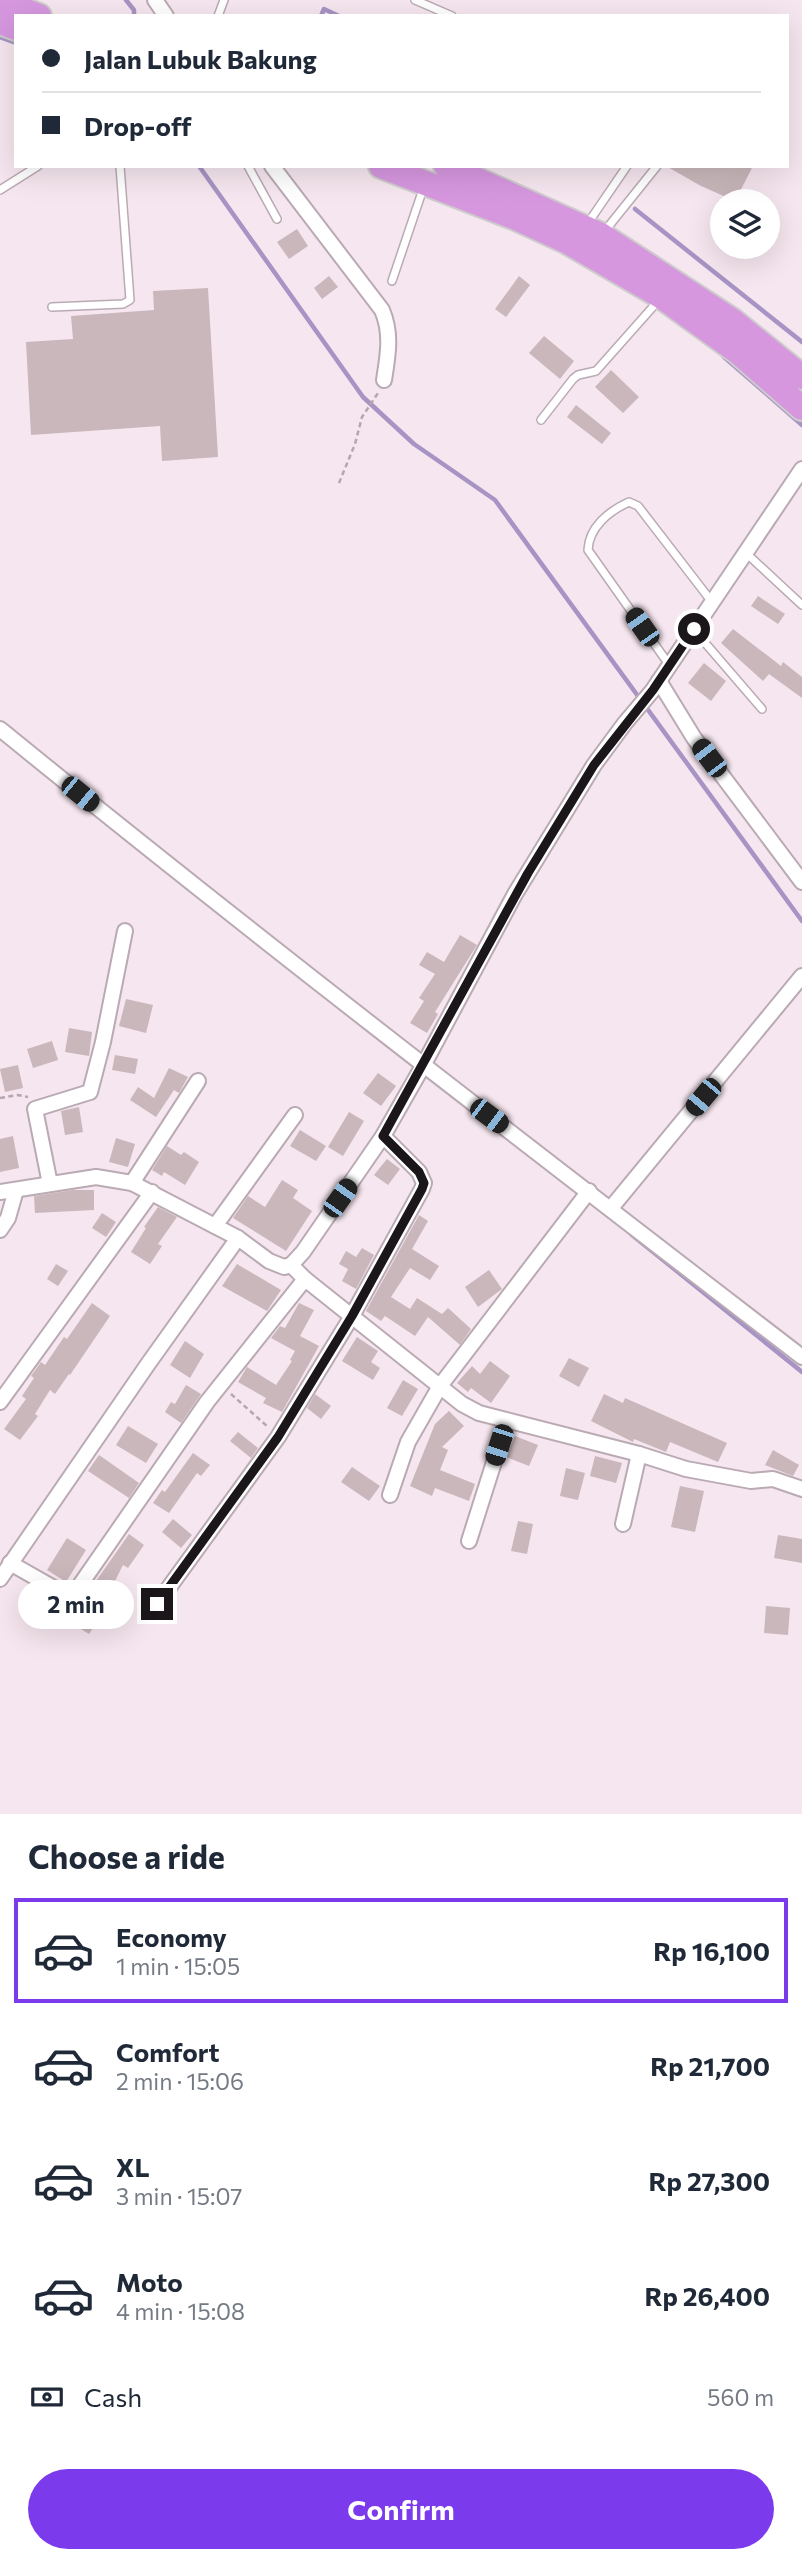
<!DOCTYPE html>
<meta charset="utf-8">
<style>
:root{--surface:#fff;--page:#f2f2f3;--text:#1f2937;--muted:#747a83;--line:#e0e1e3;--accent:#7c3aed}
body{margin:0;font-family:Commissioner,sans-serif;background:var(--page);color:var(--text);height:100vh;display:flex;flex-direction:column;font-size:26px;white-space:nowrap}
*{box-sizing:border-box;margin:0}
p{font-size:23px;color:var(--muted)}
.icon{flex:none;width:38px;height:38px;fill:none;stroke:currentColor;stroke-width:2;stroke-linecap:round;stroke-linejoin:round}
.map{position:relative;height:1814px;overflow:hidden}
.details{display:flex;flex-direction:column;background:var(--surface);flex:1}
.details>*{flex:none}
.hud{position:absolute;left:14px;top:14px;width:775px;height:154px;border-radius:0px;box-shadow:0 7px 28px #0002;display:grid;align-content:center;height:154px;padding:0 28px;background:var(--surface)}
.buttons{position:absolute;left:710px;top:189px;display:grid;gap:14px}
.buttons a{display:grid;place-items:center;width:70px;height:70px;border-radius:50%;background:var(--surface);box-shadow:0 7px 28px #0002;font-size:35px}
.end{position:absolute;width:32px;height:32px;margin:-16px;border:9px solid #1b1619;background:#fff;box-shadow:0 0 0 4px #fff}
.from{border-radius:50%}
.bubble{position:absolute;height:49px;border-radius:24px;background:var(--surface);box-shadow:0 7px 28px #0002;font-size:23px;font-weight:700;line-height:49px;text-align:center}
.car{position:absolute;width:21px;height:42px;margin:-21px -10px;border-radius:9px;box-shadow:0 0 5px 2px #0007;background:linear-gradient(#222 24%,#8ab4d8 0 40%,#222 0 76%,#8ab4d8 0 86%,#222 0)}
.hud b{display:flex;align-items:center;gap:24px;height:66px;font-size:26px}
.hud b+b{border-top:2px solid var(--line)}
.hud i{width:18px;height:18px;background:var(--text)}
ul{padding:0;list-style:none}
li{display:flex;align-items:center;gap:21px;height:105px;margin:0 14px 10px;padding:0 14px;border:4px solid transparent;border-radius:0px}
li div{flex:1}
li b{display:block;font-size:26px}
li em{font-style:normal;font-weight:700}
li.current{border-color:var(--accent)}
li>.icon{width:63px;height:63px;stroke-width:1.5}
h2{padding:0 28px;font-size:32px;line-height:84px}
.pay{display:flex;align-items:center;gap:18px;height:77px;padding:0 28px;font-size:26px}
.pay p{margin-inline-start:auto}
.cta{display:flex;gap:14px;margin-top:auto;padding:14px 28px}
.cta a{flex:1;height:80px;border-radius:42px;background:var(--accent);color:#fff;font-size:28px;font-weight:700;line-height:80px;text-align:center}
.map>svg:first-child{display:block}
</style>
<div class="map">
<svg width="802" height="1814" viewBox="0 0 802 1814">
<rect width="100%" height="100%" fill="#f6e6ef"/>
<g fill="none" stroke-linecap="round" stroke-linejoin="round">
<g stroke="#a794c4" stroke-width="4.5">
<polyline points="126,0 134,10 134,16"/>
<polyline points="321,16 324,9 339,16"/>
<polyline points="0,37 16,43"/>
<polyline points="199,166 363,397 414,444 495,500 802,921"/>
<polyline points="635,209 802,342"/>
<polyline points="724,357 802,425"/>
<polyline points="632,1235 802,1372"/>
</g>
</g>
<g fill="#c9b7bb">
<polygon points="666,166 753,166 735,201 701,186"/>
<polygon points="297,229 308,246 289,259 277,242"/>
<polygon points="329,276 338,287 322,299 314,288"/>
<polygon points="519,276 530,285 506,317 495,309"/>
<polygon points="208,288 218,457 162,461 160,426 31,435 26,342 73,339 71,316 154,310 153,291"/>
<polygon points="544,336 574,361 560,379 529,353"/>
<polygon points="611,370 639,397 623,413 595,387"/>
<polygon points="576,405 611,433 602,444 567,417"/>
<polygon points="758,596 785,614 778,624 751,606"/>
<polygon points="733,629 781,666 783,662 802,677 802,698 769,674 763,681 721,643"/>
<polygon points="704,663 726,681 711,701 688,683"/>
<polygon points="460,935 477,945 435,1012 438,1014 427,1033 410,1023 424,1001 419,998 435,974 419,965 427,952 444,962"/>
<polygon points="126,999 153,1005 146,1033 119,1026"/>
<polygon points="69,1028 92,1032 89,1056 65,1052"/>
<polygon points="52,1041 58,1060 33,1068 27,1049"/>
<polygon points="115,1055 138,1059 135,1074 112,1070"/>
<polygon points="18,1065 23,1088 5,1092 0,1069"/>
<polygon points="169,1068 188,1077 179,1093 174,1090 156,1117 130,1100 138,1087 154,1098"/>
<polygon points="378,1073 396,1086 381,1106 363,1093"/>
<polygon points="79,1107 83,1132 65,1135 61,1111"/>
<polygon points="349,1112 364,1121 343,1156 328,1147"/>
<polygon points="300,1130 326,1146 316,1161 290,1146"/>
<polygon points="13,1136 19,1168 0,1172 0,1139"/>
<polygon points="116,1138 135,1144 128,1167 109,1162"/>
<polygon points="167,1146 181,1155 184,1152 199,1162 185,1185 164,1172 162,1176 152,1170"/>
<polygon points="387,1159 400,1169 388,1185 374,1175"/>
<polygon points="282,1180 298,1190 293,1198 312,1211 286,1251 233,1218 248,1196 265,1207"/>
<polygon points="73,1190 94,1190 94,1210 35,1213 34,1196"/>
<polygon points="158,1207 177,1217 158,1244 162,1246 150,1264 131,1252 146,1228 144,1227"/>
<polygon points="102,1213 116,1222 106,1237 92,1228"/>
<polygon points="419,1215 428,1221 412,1249 439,1266 430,1280 410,1268 391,1297 410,1309 417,1298 442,1314 448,1308 471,1329 460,1345 428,1317 415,1336 385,1316 381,1321 366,1311"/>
<polygon points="362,1248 374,1255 356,1289 342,1281 348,1269 339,1264 346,1251 356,1257"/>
<polygon points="56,1264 68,1271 58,1286 47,1279"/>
<polygon points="237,1264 281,1290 267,1311 222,1286"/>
<polygon points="489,1270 502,1289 478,1307 465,1287"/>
<polygon points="92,1303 110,1316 70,1375 69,1374 55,1394 50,1390 35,1414 38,1416 20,1440 4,1429 26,1399 22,1396 34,1378 31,1376 41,1362 45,1365 64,1337 67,1339"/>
<polygon points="299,1303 314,1310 300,1336 319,1346 282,1412 263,1403 266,1398 238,1382 247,1367 276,1385 292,1361 290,1360 295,1351 271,1338 280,1326 285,1328"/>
<polygon points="357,1337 378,1351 371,1362 380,1368 373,1380 342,1361"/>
<polygon points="185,1341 204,1354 190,1378 170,1365"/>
<polygon points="569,1358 589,1368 579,1387 559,1376"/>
<polygon points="490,1361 510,1376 491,1403 471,1388 468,1392 457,1383 472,1366 480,1374"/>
<polygon points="403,1380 418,1389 402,1416 387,1408"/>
<polygon points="186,1385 201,1394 181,1423 165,1412 171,1402 175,1404"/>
<polygon points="315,1394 331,1406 321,1419 307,1408"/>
<polygon points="604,1394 623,1403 625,1398 727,1443 718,1462 670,1442 666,1452 634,1439 633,1442 591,1421"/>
<polygon points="449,1411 464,1426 442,1447 448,1450 440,1470 475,1484 469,1501 435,1488 432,1496 410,1486 435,1424"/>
<polygon points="128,1426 158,1444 146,1463 116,1445"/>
<polygon points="238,1432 258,1448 251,1458 230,1441"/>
<polygon points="515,1436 538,1445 529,1466 506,1457"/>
<polygon points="773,1450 799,1465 793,1476 765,1465"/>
<polygon points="193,1453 210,1465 201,1476 197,1473 169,1513 153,1503 162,1490 165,1492"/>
<polygon points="99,1455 139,1483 129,1498 88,1471"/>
<polygon points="595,1456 622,1463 616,1483 590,1476"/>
<polygon points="352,1467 380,1486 369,1501 341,1482"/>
<polygon points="566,1468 585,1473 578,1500 560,1496"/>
<polygon points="680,1486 704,1491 695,1532 671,1527"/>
<polygon points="173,1519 192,1535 181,1548 162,1532"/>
<polygon points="518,1521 533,1524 527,1554 511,1551"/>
<polygon points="129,1534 144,1545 128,1568 123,1565 100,1611 103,1613 89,1634 68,1621"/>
<polygon points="778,1535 802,1539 802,1563 774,1558"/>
<polygon points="67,1538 86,1550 66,1582 47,1570"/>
<polygon points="766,1606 790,1608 788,1635 764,1633"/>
</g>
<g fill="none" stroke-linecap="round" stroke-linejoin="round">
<g stroke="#baaab3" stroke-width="10">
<g id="service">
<polyline points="415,0 452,16"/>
<polyline points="218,16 224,0"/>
<polyline points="248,166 277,219"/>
<polyline points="0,190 38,166"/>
<polyline points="588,223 627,166"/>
<polyline points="604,232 657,166"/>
<polyline points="392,281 424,186"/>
<polyline points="52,307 123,304 130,300 120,166"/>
<polyline points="541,420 573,379 578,375 596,371 659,300"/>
<polyline points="746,553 802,605"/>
<polyline points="694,630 762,709"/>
<path d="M670 666 588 550C589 527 609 511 629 502L638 506 712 602"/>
</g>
</g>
<g stroke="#baaab3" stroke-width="18">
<g id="minor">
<polyline points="155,0 166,16"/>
<path d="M272 166 382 310C392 333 388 355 384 380"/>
<polyline points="659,681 694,738 802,882"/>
<path d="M0 729C263 943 533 1150 802 1357"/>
<polyline points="132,1183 198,1081"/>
<polyline points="50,1184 35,1109 90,1092 103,1042 125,931"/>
<polyline points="0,1192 96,1177 132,1183 238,1238 269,1261 284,1267 291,1265"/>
<polyline points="611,1208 802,976"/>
<polyline points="215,1226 295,1115"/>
<polyline points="0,1230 8,1218 16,1190"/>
<polyline points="291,1265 303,1252 383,1136 424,1064 515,894 594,765 625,723 653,690 802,469"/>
<polyline points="291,1265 305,1279 462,1404 479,1413 639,1454 686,1469 751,1481 773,1479 802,1489"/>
<polyline points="0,1402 152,1192"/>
<polyline points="390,1495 408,1442 440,1386 589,1191"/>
<polyline points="623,1524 639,1454"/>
<polyline points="469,1541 507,1421"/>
<polyline points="10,1563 61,1592 68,1593 78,1588 207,1402 305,1279"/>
<polyline points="0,1579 148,1364 238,1238"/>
<polyline points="157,1604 278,1437 352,1316 422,1189 424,1183 419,1172 383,1136"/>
</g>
</g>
<g stroke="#cdcccc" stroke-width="28">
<g id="trunk">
<polyline points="0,1 39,16"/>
<polyline points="0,22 16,28"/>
<polyline points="381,166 516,218 566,241 662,297 738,352 802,408"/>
<polyline points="446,166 601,235 733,321 802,377"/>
</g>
</g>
<g stroke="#b4a7ae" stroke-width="2.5" stroke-dasharray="5 3.5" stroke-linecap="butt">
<polyline points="339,483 355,444 362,417 378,393"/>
<polyline points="0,1098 18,1095 28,1097"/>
<polyline points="231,1394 268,1427"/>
</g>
<use href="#service" stroke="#fff" stroke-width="7"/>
<use href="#minor" stroke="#fff" stroke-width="14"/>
<use href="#trunk" stroke="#d697df" stroke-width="24"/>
</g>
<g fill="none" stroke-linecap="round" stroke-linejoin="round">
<polyline stroke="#1b1619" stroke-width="9" points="157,1604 278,1437 352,1316 422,1189 424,1183 419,1172 383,1136 528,873 594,765 653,690 694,629"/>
</g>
</svg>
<div class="buttons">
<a><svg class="icon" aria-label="layers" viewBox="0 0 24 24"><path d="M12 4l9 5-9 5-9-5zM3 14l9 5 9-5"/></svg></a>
</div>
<i class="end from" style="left:694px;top:629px"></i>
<i class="end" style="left:157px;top:1604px"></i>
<div class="bubble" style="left:18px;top:1580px;width:116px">2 min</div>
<i class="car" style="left:642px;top:627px;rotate:325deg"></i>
<i class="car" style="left:709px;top:758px;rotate:323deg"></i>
<i class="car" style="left:80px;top:794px;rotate:129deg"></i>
<i class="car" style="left:703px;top:1097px;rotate:220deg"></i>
<i class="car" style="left:489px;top:1116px;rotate:127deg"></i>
<i class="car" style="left:340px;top:1198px;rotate:35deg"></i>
<i class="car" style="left:499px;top:1445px;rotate:198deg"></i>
<div class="hud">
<b><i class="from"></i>Jalan Lubuk Bakung</b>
<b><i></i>Drop-off</b>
</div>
</div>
<section class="details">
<h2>Choose a ride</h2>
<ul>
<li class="current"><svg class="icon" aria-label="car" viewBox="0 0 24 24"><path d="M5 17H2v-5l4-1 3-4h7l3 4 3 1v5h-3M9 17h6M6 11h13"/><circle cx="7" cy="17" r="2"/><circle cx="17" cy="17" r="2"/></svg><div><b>Economy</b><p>1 min · 15:05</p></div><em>Rp 16,100</em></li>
<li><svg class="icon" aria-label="car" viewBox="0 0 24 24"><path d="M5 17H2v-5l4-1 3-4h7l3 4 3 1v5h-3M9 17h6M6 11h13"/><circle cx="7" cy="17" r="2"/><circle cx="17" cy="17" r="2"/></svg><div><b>Comfort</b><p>2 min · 15:06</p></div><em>Rp 21,700</em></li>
<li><svg class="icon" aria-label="car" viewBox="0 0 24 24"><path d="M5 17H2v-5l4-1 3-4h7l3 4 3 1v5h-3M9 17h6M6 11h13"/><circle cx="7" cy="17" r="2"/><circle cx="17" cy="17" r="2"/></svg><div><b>XL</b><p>3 min · 15:07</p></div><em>Rp 27,300</em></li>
<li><svg class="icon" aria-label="car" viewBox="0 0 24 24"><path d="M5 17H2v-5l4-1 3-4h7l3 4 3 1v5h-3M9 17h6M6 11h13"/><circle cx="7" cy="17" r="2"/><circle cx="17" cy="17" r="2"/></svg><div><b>Moto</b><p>4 min · 15:08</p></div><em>Rp 26,400</em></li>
</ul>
<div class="pay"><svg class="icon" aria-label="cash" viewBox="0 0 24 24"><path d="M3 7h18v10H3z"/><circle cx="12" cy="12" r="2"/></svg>Cash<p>560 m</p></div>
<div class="cta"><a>Confirm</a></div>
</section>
